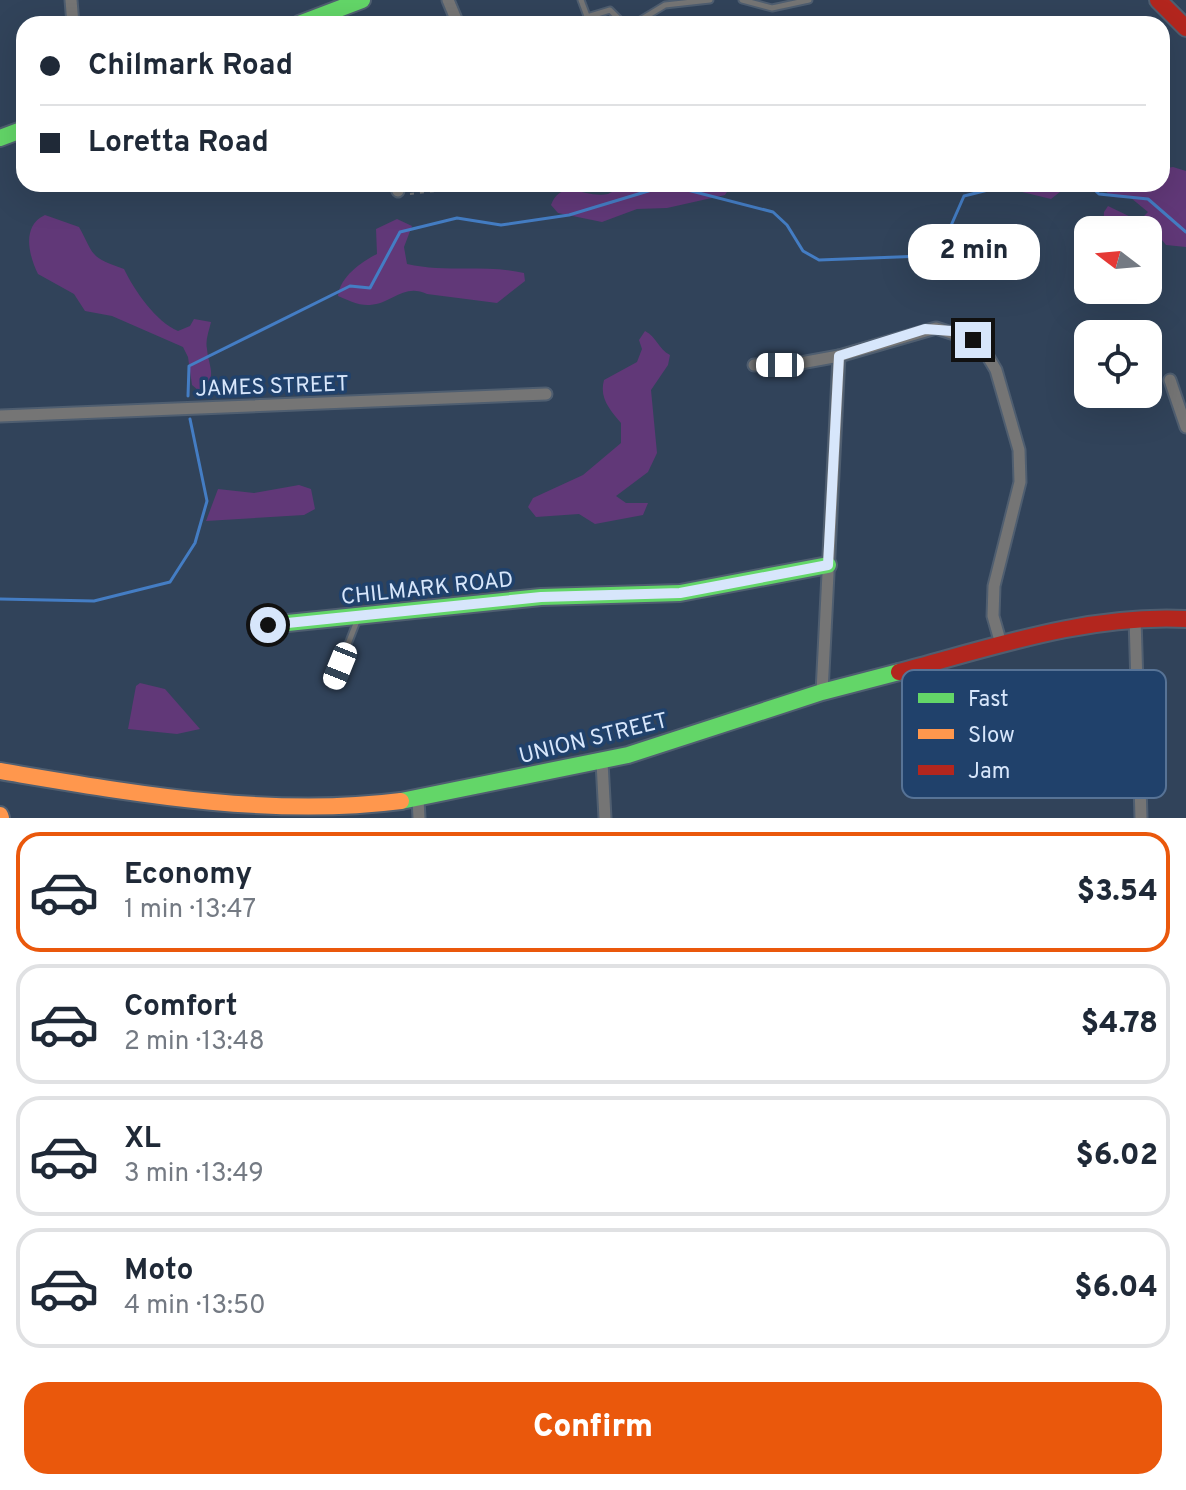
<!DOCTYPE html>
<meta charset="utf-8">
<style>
:root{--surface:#fff;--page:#f6f6f7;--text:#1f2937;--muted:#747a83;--line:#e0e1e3;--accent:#ea580c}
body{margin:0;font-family:Overpass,sans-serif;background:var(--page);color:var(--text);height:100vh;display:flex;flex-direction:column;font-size:30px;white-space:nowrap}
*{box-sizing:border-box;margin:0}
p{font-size:26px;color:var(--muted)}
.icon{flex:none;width:44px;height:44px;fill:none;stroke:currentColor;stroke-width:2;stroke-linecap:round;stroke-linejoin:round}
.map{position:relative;height:818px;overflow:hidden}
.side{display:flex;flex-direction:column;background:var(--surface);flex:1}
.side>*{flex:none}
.banner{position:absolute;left:16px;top:16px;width:1154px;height:176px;border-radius:24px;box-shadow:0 8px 32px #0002;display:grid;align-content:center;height:176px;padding:0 24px;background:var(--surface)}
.needle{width:52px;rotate:286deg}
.controls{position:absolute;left:1074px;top:216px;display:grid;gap:16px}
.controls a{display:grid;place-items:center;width:88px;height:88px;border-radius:16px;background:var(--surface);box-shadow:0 8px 32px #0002;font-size:40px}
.end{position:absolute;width:36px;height:36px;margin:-18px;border:10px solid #d7e6fb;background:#111;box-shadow:0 0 0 4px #111}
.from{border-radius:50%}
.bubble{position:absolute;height:56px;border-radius:24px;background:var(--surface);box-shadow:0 8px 32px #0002;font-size:26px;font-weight:800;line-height:56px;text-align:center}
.car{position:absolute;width:24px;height:48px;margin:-24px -12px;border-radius:10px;box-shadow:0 0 6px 2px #0007;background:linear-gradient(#fff 24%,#345 0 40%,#fff 0 76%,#345 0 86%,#fff 0)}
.banner b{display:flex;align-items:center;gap:28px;height:76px;font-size:30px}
.banner b+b{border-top:2px solid var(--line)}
.banner i{width:20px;height:20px;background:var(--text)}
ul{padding:14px 0 0;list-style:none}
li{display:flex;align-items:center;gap:24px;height:120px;margin:0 16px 12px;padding:0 8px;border:4px solid var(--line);border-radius:24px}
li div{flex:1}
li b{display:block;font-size:30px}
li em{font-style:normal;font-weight:800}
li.current{border-color:var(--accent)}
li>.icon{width:72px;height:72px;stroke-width:1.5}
.cta{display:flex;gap:16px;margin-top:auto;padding:16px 24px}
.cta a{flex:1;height:92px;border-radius:24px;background:var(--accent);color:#fff;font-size:32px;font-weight:800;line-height:92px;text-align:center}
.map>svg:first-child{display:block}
</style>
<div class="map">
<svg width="1186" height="818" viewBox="0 0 1186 818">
<rect width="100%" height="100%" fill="#31435a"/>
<g fill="#613878">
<path d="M1173 167 1186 171V247L1166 245C1152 223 1128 231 1103 230L1104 212 1108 206 1139 221 1148 212 1131 198 1112 197 1102 188 1107 184H1162V169Z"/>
<path d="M625 184H732L725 195 667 208 637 209 602 222 558 213 551 205C561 177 587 199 608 194 613 192 620 187 625 184Z"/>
<polygon points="983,184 1070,184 1051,199 1006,188 989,189"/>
<path d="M45 215 79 227C95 256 89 257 124 269 134 290 156 322 178 331L190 326 194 319 211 322C209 331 205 340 207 349 209 369 219 379 198 390L192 385 188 357 183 347 112 316 85 311 74 294 38 274C29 256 21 226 45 215Z"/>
<path d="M397 219 412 226 404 247 407 264C446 273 486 264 524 273L525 281 497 303 427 294C404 283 393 303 370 305 359 306 348 300 338 296 340 277 361 262 377 254L376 229Z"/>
<path d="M645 331C657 337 658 349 670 355L668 365 651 390 657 453 648 472 616 496 626 503H648L643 515 595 524 579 514 536 517 528 507 533 498 583 475 621 443V423C610 410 599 398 604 380L637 362 642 349 639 340Z"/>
<polygon points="299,485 311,489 315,509 304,515 206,521 218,489 254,493"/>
<polygon points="140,683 165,689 200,729 177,734 128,729 136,686"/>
</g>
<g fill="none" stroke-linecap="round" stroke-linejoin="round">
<g stroke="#447dc4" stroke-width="3">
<polyline points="1088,184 1099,194 1148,199 1186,232"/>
<polyline points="188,396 189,366 350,286 370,288 400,232 457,218 501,225 569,215 668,185 773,212 787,225 803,251 819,260 923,256 946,237 964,196 1012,184"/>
<polyline points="0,599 94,601 170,582 195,543 207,501 190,419"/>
</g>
<g stroke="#4f5e70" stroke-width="9">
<g id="lane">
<polyline points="581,0 590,24"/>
<polyline points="742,0 772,8 809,0"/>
<polyline points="587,17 610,10 624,24"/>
<polyline points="627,24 637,22 665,5 710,0"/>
<polyline points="332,685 357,621"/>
</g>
</g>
<g stroke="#4f5e70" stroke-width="15">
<g id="street">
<polyline points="71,0 73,24"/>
<polyline points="448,0 458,24"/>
<polyline points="395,184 398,191"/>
<polyline points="754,365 795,364 839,356 936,328 973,340 987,355 996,370 1019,450 1020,482 994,586 993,616 1001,644"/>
<polyline points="1170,380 1186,427"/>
<polyline points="0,416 546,394"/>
<polyline points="1135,618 1141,818"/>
<polyline points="822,692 839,356"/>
<polyline points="602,762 605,818"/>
<polyline points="418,799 419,818"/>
</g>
</g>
<g stroke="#4f5e70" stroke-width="20">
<g id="fast">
<polyline points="299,24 362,0"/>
<polyline points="0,138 24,129"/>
<polyline points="268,625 541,597 680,593 828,565"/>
<polyline points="401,801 628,755 822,692 899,672"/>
</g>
</g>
<g stroke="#4f5e70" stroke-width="20">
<g id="slow">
<path d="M0 771C132 793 268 818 401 801"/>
<polyline points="0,815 1,818"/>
</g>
</g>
<g stroke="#4f5e70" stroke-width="20">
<g id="jam">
<polyline points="1158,0 1186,28"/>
<path d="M899 672C993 647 1088 614 1186 619"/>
</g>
</g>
<polyline stroke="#707478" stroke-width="2" stroke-dasharray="4 6" stroke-linecap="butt" points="410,194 435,191 451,184"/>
<use href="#lane" stroke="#757575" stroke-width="5"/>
<use href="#street" stroke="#757575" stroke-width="11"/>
<use href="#fast" stroke="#63d668" stroke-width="16"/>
<use href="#slow" stroke="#ff974d" stroke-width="16"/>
<use href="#jam" stroke="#b3261e" stroke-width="16"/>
</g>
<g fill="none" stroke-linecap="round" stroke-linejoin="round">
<polyline stroke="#d7e6fb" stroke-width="10" points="268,625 541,597 680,593 828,565 839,356 925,329 952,331 973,340"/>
</g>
<g text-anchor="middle" stroke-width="7" stroke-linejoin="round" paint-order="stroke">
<g font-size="22" fill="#d7e6fb" stroke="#20416b">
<text transform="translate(272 385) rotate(-2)" y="8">JAMES STREET</text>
<text transform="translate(427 587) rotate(-6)" y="8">CHILMARK ROAD</text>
<text transform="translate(593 737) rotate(-14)" y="8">UNION STREET</text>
</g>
</g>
<rect x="902" y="670" width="264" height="128" rx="12" fill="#20416b" stroke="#577396" stroke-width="2"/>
<rect x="918" y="693" width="36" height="10" fill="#63d668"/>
<rect x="918" y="729" width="36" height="10" fill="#ff974d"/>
<rect x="918" y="765" width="36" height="10" fill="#b3261e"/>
<g font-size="22" fill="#d7e6fb">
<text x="968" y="706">Fast</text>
<text x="968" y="742">Slow</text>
<text x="968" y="778">Jam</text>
</g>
</svg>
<div class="controls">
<a><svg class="needle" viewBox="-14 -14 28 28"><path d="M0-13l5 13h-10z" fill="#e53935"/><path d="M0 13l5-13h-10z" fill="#747a83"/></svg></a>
<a><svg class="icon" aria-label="locate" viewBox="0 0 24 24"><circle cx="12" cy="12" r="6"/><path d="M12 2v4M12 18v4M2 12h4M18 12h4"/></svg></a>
</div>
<i class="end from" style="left:268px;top:625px"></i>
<i class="end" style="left:973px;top:340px"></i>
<div class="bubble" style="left:908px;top:224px;width:132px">2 min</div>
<i class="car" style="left:780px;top:365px;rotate:270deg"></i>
<i class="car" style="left:340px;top:666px;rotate:202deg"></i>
<div class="banner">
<b><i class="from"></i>Chilmark Road</b>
<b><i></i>Loretta Road</b>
</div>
</div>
<section class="side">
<ul>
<li class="current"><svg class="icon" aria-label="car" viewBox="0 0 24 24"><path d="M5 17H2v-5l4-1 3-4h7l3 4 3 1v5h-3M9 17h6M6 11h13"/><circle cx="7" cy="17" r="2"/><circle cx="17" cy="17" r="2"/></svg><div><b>Economy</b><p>1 min · 13:47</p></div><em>$3.54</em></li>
<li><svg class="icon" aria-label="car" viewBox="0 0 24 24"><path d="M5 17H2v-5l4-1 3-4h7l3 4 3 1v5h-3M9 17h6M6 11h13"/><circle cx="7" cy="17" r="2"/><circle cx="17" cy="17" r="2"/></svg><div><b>Comfort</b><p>2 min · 13:48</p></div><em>$4.78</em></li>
<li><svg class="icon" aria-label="car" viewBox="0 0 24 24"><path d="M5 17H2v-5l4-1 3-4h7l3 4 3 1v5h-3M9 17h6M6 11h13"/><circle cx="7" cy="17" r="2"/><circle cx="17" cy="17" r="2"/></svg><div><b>XL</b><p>3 min · 13:49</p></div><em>$6.02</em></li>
<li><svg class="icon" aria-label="car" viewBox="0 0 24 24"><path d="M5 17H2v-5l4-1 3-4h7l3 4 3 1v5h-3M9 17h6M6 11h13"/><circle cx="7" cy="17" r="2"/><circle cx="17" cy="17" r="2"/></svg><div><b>Moto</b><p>4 min · 13:50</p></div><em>$6.04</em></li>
</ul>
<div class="cta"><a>Confirm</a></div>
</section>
